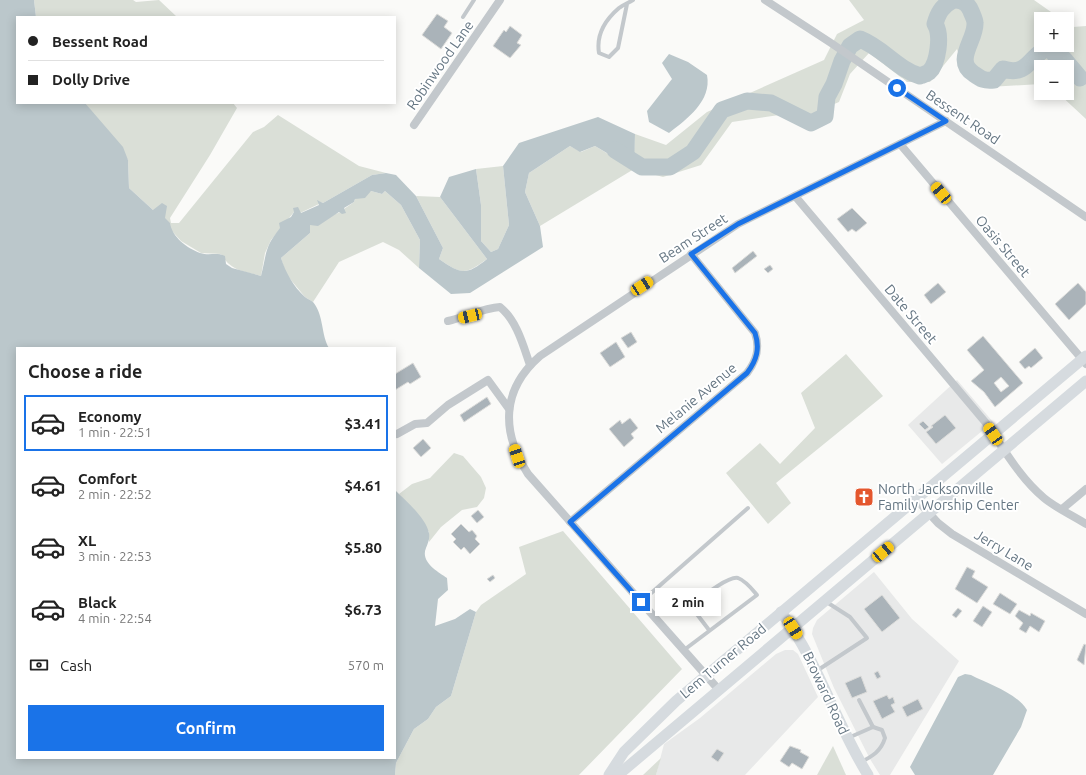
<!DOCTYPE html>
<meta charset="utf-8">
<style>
:root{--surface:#fff;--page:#f6f6f6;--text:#222;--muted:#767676;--line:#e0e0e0;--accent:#1a73e8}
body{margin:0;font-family:Ubuntu,sans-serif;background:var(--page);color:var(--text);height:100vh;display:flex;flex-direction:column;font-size:15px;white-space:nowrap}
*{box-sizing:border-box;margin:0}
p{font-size:13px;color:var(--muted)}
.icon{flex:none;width:22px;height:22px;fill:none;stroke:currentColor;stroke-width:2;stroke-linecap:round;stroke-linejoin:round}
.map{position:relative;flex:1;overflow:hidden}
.details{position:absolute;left:16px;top:347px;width:380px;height:412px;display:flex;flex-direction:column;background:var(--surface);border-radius:0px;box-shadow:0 2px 10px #0003}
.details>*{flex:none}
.banner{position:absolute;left:16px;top:16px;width:380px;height:88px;border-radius:0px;box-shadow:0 2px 10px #0003;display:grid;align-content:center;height:88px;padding:0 12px;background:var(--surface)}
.controls{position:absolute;left:1034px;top:12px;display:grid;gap:8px}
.controls a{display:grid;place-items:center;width:40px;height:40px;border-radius:0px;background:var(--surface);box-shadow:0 2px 10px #0003;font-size:20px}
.end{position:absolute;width:18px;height:18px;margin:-9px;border:5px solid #1a73e8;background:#fff;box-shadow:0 0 0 2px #fff}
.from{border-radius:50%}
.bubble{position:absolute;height:28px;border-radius:0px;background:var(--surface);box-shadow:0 2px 10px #0003;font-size:13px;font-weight:600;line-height:28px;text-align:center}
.car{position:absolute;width:12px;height:24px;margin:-12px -6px;border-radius:5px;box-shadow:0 0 3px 1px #0007;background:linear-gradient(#f5c518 24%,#345 0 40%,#f5c518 0 76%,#345 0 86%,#f5c518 0)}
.banner b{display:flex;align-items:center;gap:14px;height:38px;font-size:15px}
.banner b+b{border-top:1px solid var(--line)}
.banner i{width:10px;height:10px;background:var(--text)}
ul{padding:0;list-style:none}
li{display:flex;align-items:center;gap:12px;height:56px;margin:0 8px 6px;padding:0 4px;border:2px solid transparent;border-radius:0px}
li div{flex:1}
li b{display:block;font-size:15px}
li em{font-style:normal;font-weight:600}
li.current{border-color:var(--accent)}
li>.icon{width:36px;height:36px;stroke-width:1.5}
h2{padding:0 12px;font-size:18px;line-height:48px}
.pay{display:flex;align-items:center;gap:10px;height:44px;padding:0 12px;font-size:15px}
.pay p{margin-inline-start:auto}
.button{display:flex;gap:8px;margin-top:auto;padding:8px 12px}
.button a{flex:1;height:46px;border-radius:0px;background:var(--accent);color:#fff;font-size:16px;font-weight:600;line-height:46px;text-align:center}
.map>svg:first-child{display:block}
</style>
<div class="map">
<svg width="1086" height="775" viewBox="0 0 1086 775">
<rect width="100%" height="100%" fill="#fafaf8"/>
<g fill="#e8e9e9">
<polygon points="957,380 993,422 942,464 908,425"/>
<polygon points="874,572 912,619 959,661 890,775 880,775 870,759 834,688 812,634 813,628 817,620"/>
<polygon points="785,650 793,650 798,654 818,697 745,775 656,775 664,744 700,718 776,654"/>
</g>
<g fill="#dadfd7">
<polygon points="34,0 133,0 136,2 159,0 177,17 36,17"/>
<polygon points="849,0 1034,0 1061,19 1041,19 1041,45 1067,45 1067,23 1073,27 1086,26 1086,119 1058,93 1067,93 1067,67 1041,67 1041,84 989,87 965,75 957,49 930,82 907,82 869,53 850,74 839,102 832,105 823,126 808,130 779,115 732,122 701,165 663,177 634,169 540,226 525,192 529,173 570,146 581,152 595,146 633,169 635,134 666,145 707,112 824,60 837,34 864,20"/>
<path d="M85 103H212L215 104 233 103 237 108 210 155 170 218 171 223H179L253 132 264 127 278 115 359 166 386 173 372 175 323 203 318 201 319 204 300 213 294 212 271 240 265 253 261 276C243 271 231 271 221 254L201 253 181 241 153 210 129 188 128 160Z"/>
<polygon points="503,166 509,225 498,249 491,252 481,241 481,205 476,169"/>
<path d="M371 191 382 194 385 191 401 205 420 240 419 268 399 250 383 242 339 262 313 302 305 297 286 274 281 258 310 233V225C324 226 332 211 345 212L344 209 354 202 355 199Z"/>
<path d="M416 196 440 197 487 259C465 275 462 275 439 259L443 248Z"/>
<polygon points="846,354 883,396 776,483 791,503 768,524 726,473 760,443 780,464 815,428 801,393"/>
<polygon points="454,453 463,456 481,477 486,488 484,498 477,507 462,510 441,527 429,542 429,532 399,494 412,484 430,478"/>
<polygon points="563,531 682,669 579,775 395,775 396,763 414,729 428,719 436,707 451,696 476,612 481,605 526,574 519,547"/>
<polygon points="833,746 846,775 817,775"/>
<polygon points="661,758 656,775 643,775"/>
</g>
<g fill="#bbc7cb">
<path d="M0 0H34L36 17H17V103H85L123 147 128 160 129 188 153 210 162 203 167 206 165 218 170 223C172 237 187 248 200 253 209 256 217 252 225 256L226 264 232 268 261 276C267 253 264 248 280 228L279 223 291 217 294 212 293 208 298 207 301 213 319 205 317 200 323 203 372 175 386 173 396 175 416 196 443 248 439 259C461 274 466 276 487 259L440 197 449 177 476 169 481 205V241L491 252 498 249 509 225 503 166 519 143 598 117 635 134 634 169 595 146 580 152 570 146 529 173 525 192 540 226 543 247 470 293 451 294 419 268 420 240 401 205 385 191 382 194 371 191 365 198 355 199 354 202 344 208 346 213 342 214 339 212 318 226 310 225V233L281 258C286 273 293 286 305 297 307 299 311 300 313 302 324 315 321 335 329 348H17V758H395V490C406 501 426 518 429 533 430 539 428 543 426 548 420 562 438 572 447 578L448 590 438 599 435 626 455 619 470 609 476 612 451 696 436 707 428 719 414 729 396 763 395 775H0Z"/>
<path d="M669 54 688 62 707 75C712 101 687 119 669 133L649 122 647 111 672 79 662 63Z"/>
<path d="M965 674 971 675C988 684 1017 693 1027 710L1021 727 993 775H915L910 767 958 677Z"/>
</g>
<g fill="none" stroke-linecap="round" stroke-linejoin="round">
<polyline stroke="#bbc7cb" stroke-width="3" points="1080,78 1086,81"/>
<g stroke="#bbc7cb" stroke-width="17">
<path d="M957 0C964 1 968 4 971 11 972 14 975 19 975 23 976 40 953 61 974 74 981 79 984 81 994 80L1003 69C1030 77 1029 54 1050 47L1056 57 1064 59 1080 78"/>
<path d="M615 150 642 167H670L693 152 722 110 747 101 771 103 811 123 825 116 827 97 834 84 842 61 850 46 860 39C883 48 897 69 920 76 922 75 926 74 929 72 938 64 942 35 935 24 938 13 942 6 953 0"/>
</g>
</g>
<g fill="#aab3b9" stroke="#dcdcda" fill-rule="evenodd">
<polygon points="437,14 448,21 444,27 452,33 441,49 422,35"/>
<polygon points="510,26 522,35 517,43 521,45 510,58 493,46 504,30 506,32"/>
<polygon points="852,208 867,223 856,232 852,229 848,232 837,219"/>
<polygon points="753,251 757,256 735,273 732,268"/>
<polygon points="770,265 773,269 768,273 764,269"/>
<polygon points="938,283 946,292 931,304 924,295"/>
<polygon points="1078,283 1086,292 1086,304 1069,320 1055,304"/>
<polygon points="631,332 637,342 628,348 621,338"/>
<path d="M983 336 1023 383 995 407 984 392 971 381 984 370 967 350ZM1001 377 1009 386 1001 392 994 383Z"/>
<polygon points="616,342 625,357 610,367 600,353"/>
<polygon points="1035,348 1043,358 1031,368 1029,366 1025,369 1019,362"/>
<polygon points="413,363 421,377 410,384 408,382 395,390 395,374"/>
<polygon points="487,397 491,404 464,422 460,415"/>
<polygon points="945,415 956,428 936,444 926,432 933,427 931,426"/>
<polygon points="630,418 638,428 631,434 634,438 624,447 609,429 620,420 622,424"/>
<polygon points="923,421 929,427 925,430 919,424"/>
<polygon points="423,439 431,448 421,457 413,448"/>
<polygon points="478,510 484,517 477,523 471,516"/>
<polygon points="461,524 469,532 472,530 477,536 475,539 480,544 470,554 464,547 461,550 453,542 456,539 451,534"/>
<polygon points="967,567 975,571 972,577 988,587 977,603 955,589"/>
<polygon points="493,575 495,578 490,582 487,579"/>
<polygon points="1000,593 1017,604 1010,614 993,604"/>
<polygon points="882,595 900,618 882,632 864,609"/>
<polygon points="983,606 992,612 982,627 973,621"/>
<polygon points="958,608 962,611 956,618 952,615"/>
<polygon points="1019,610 1030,616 1031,613 1045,621 1039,632 1030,626 1026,633 1019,629 1023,623 1015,616"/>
<polygon points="1084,644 1086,645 1084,665 1077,660"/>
<polygon points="878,671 881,677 877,679 874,673"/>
<polygon points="861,676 867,692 852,698 845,683"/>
<polygon points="887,695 889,699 893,697 895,703 891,705 895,712 882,719 873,701"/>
<polygon points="918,699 923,709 907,717 902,707"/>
<polygon points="790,746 801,750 800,752 809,757 802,769 792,763 789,767 780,761"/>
<polygon points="717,749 724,753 718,762 711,757"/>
</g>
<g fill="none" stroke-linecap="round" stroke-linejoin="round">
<g stroke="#c3c8cc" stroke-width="4">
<path d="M627 4 618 48 609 57 599 53C596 35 605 20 619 8 623 5 628 3 633 0"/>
<polyline points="463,17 474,0"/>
<polyline points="641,602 748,508"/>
<path d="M684 650 757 595C752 589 746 581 738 578 730 576 704 594 699 601 696 605 696 608 696 613L709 630"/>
<polyline points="818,670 867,638 850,617 825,601"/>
<polyline points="848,738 873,727 859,700"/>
<path d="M861 762C873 756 881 751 885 738L882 730 873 727"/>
</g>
<g stroke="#c3c8cc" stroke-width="8">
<polyline points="765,0 831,43 1086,217"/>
<polyline points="414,125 500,0"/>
<polyline points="900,144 1086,364"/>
<path d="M795 196 986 423C1003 448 1020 478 1044 498 1056 508 1072 515 1086 524"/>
<path d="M448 321C465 317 484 308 500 307 517 321 523 345 530 365"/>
<polyline points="397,434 415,424 427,423 448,405 488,380 509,409"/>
<polyline points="916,499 938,523 952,534 1086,614"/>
<polyline points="1062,509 1086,489"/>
<path d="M570 522 747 373C757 360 760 348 755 333L691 254"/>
<path d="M719 690 528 474C501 432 501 390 540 356L738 224 946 121"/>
</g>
<g stroke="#d6dbdf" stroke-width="11">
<path d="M781 612C819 663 835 722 868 775"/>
<polyline points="609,775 624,752 676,701 1086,356"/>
<polyline points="618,775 1086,381"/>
</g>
</g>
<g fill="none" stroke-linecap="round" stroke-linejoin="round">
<path stroke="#1a73e8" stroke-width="5" d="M641 602 570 522 747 373C757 360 760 348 755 333L691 254 738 224 946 121 897 88"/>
</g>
<defs>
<g id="church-square" transform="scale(1)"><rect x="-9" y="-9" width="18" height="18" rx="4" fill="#e4572e" stroke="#fff"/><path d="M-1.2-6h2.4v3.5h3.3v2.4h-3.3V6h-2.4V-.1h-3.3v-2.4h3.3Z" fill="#fff"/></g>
</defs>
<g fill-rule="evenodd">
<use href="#church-square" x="864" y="497"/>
</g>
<g text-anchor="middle" stroke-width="4" stroke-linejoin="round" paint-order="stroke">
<g font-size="14" fill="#657683" stroke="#fff">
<text transform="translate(440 65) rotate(-55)" y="5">Robinwood Lane</text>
<text transform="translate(963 117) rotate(34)" y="5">Bessent Road</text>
<text transform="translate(693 238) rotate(-33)" y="5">Beam Street</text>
<text transform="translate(1003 246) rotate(50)" y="5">Oasis Street</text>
<text transform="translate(911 314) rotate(50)" y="5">Date Street</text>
<text transform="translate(696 398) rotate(-40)" y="5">Melanie Avenue</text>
<text transform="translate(1004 550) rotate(31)" y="5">Jerry Lane</text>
<text transform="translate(723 661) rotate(-40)" y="5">Lem Turner Road</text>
<text transform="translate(826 693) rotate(65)" y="5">Broward Road</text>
</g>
<g font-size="14" fill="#657683" stroke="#fff" text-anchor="start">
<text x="878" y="494">North Jacksonville<tspan x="878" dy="16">Family Worship Center</tspan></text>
</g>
</g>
</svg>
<div class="controls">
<a>+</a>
<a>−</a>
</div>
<i class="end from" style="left:897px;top:88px"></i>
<i class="end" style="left:641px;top:602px"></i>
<div class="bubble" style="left:655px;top:588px;width:66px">2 min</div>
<i class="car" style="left:941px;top:193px;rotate:320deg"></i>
<i class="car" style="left:642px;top:286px;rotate:57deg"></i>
<i class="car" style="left:470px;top:316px;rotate:257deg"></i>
<i class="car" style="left:993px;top:434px;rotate:326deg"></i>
<i class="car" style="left:517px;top:456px;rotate:342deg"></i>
<i class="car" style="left:883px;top:552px;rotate:50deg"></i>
<i class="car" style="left:793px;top:628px;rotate:147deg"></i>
<div class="banner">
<b><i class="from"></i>Bessent Road</b>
<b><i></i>Dolly Drive</b>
</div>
<section class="details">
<h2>Choose a ride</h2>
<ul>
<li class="current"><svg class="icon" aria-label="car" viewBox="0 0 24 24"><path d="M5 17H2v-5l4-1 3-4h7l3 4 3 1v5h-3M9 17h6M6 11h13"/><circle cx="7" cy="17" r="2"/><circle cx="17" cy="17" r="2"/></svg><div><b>Economy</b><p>1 min · 22:51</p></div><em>$3.41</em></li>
<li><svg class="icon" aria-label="car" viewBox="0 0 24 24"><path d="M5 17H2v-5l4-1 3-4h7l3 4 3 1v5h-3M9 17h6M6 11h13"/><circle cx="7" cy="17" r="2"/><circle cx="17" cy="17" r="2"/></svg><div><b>Comfort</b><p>2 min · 22:52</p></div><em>$4.61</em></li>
<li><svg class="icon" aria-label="car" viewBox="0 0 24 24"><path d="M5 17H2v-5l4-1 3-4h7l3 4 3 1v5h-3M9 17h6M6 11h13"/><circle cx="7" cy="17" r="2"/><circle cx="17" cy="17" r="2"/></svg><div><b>XL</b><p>3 min · 22:53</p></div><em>$5.80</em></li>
<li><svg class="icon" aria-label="car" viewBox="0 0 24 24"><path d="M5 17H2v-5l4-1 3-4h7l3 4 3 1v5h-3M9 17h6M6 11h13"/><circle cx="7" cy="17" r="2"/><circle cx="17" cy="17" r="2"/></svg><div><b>Black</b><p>4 min · 22:54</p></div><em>$6.73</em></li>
</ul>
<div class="pay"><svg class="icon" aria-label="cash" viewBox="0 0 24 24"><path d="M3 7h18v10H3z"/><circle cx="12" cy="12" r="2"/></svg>Cash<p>570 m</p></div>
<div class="button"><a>Confirm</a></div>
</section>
</div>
